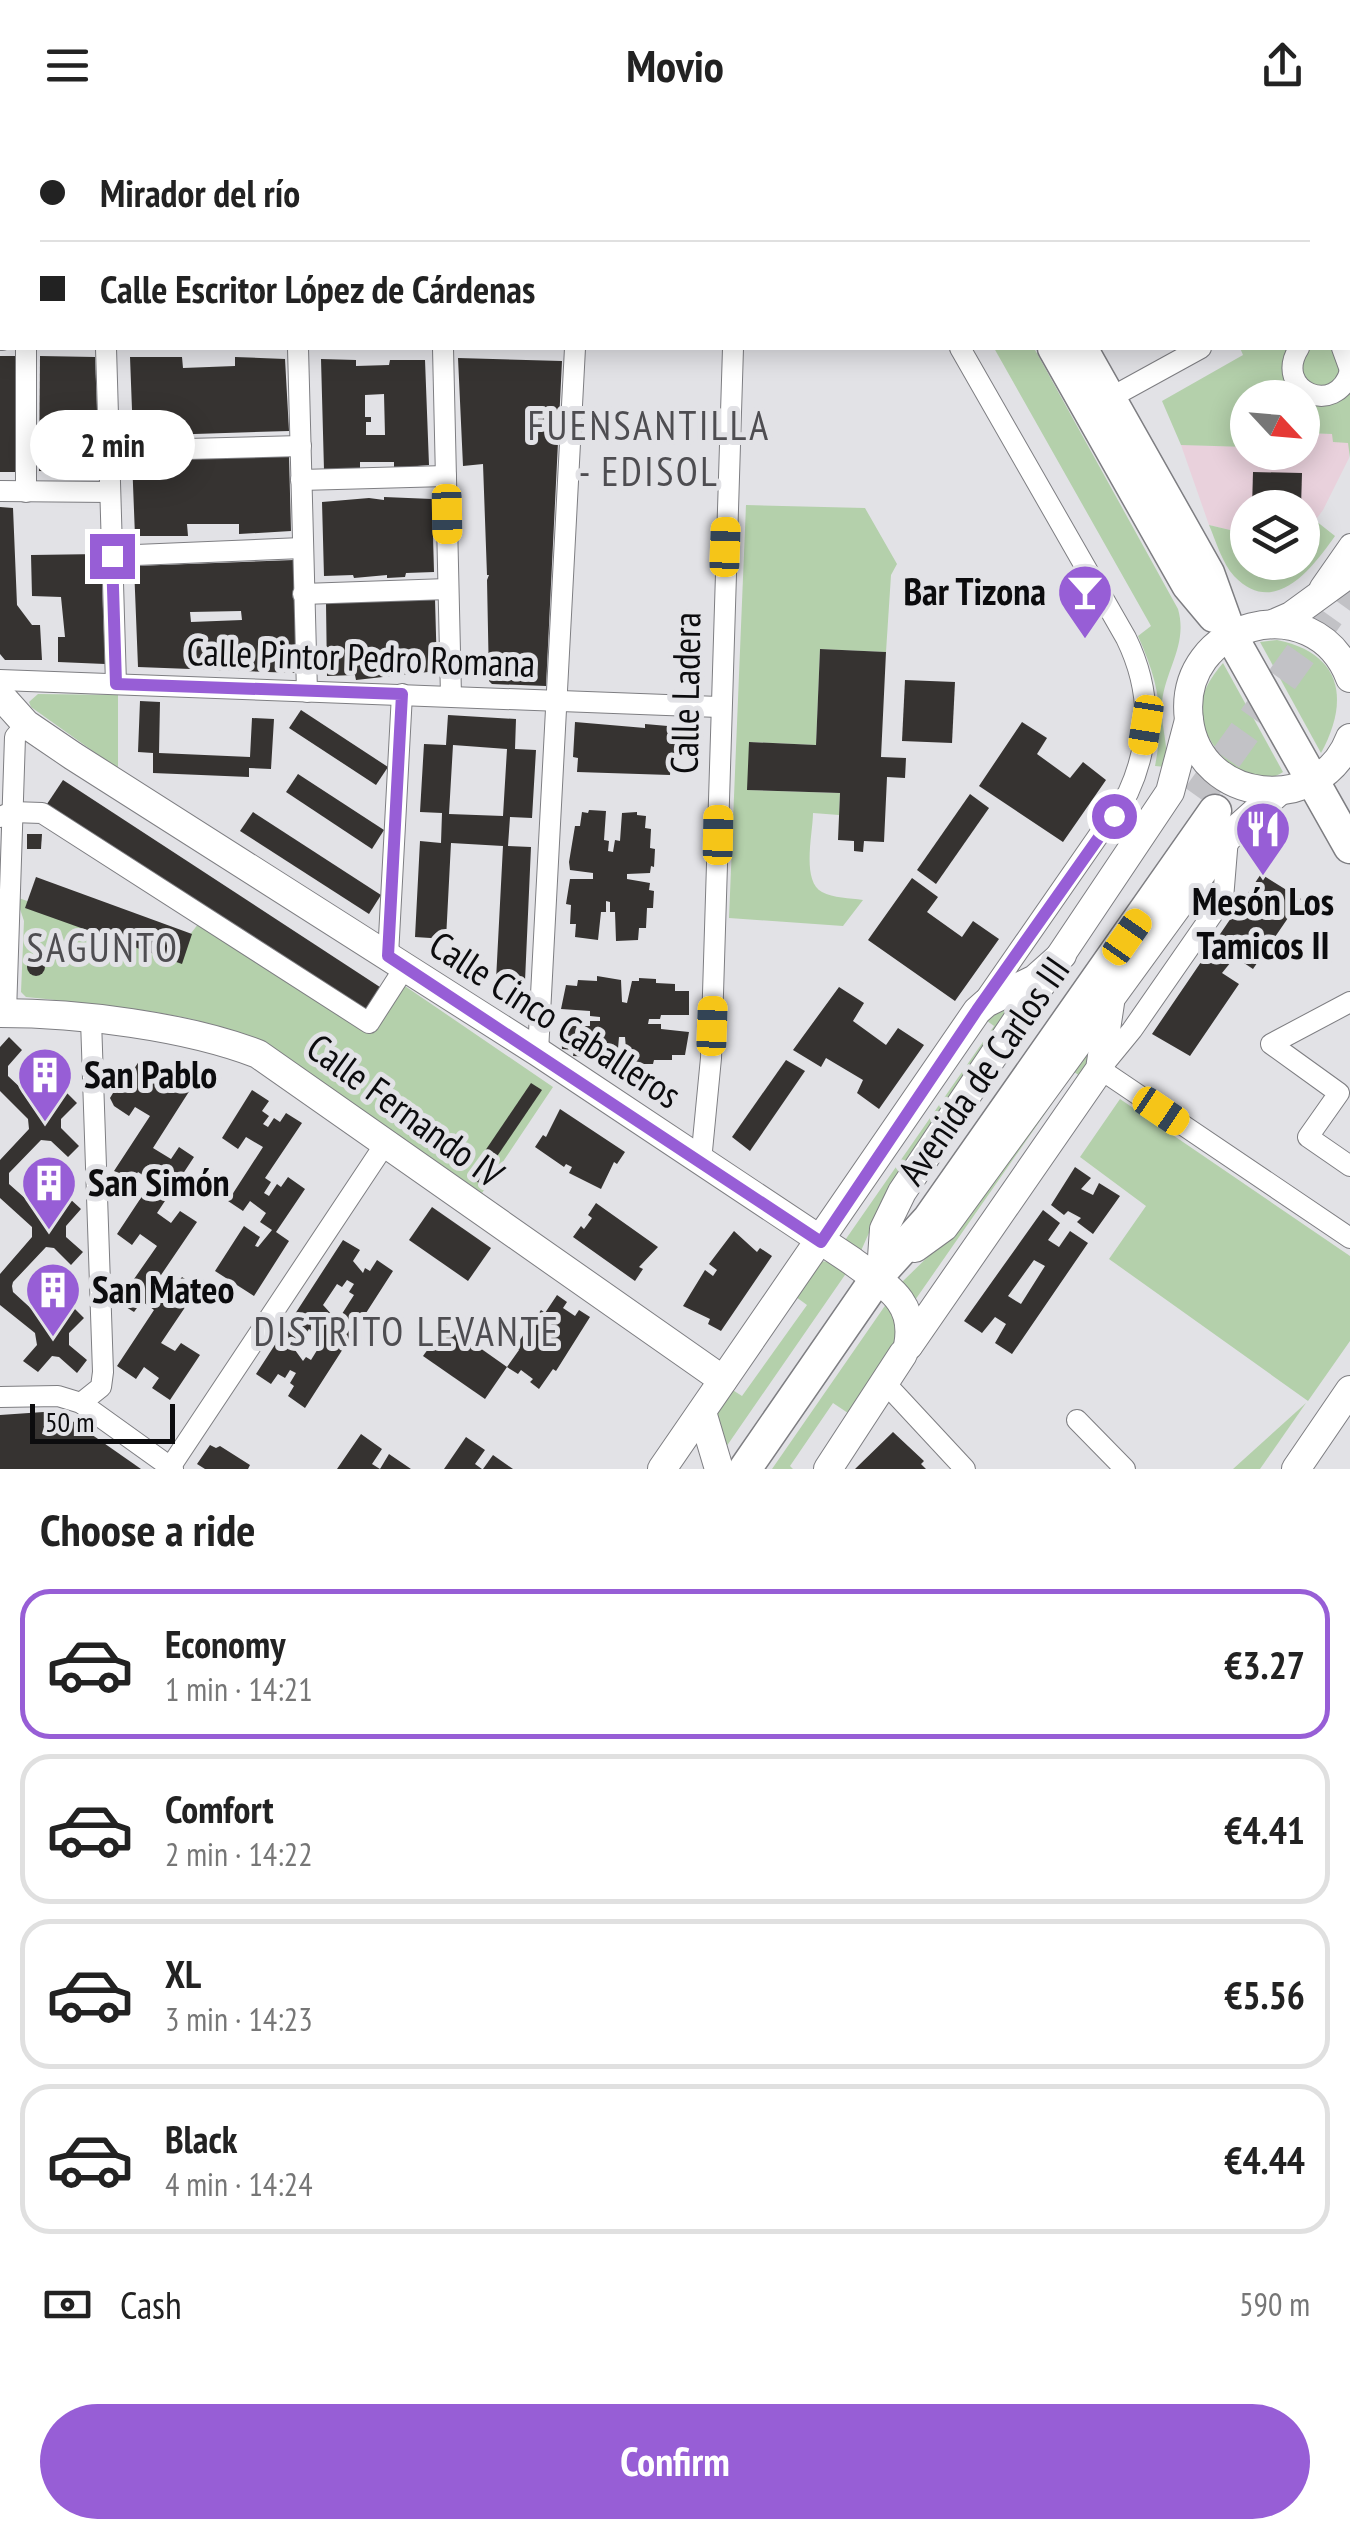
<!DOCTYPE html>
<meta charset="utf-8">
<style>
:root{--surface:#fff;--page:#f2f2f2;--text:#222;--muted:#767676;--line:#e0e0e0;--accent:#975ed6}
body{margin:0;font-family:"PT Sans Narrow",sans-serif;background:var(--page);color:var(--text);height:100vh;display:flex;flex-direction:column;font-size:38px;white-space:nowrap}
*{box-sizing:border-box;margin:0}
p{font-size:32px;color:var(--muted)}
.icon{flex:none;width:55px;height:55px;fill:none;stroke:currentColor;stroke-width:2;stroke-linecap:round;stroke-linejoin:round}
.map{position:relative;height:1339px;overflow:hidden}
.side{display:flex;flex-direction:column;background:var(--surface);flex:1}
.side>*{flex:none}
.banner{position:absolute;left:0px;top:0px;width:1350px;height:220px;box-shadow:0 5px 25px #0003;display:grid;align-content:center;height:220px;padding:0 40px;background:var(--surface)}
.needle{width:65px;rotate:116deg}
.buttons{position:absolute;left:1230px;top:250px;display:grid;gap:20px}
.buttons a{display:grid;place-items:center;width:90px;height:90px;border-radius:50%;background:var(--surface);box-shadow:0 5px 25px #0003;font-size:50px}
.scale{position:absolute;left:30px;bottom:25px;width:145px;box-sizing:border-box;padding-left:10px;border:5px solid #0c0c0e;border-top:0;font-size:28px;line-height:35px;white-space:nowrap;color:#0c0c0e;-webkit-text-stroke:8px #e2e2e6;paint-order:stroke}
.end{position:absolute;width:45px;height:45px;margin:-22px;border:12px solid #975ed6;background:#fff;box-shadow:0 0 0 5px #fff}
.from{border-radius:50%}
.bubble{position:absolute;height:70px;border-radius:35px;background:var(--surface);box-shadow:0 5px 25px #0003;font-size:32px;font-weight:700;line-height:70px;text-align:center}
.car{position:absolute;width:30px;height:60px;margin:-30px -15px;border-radius:12px;box-shadow:0 0 8px 2px #0007;background:linear-gradient(#f5c518 24%,#345 0 40%,#f5c518 0 76%,#345 0 86%,#f5c518 0)}
.banner b{display:flex;align-items:center;gap:35px;height:95px;font-size:38px}
.banner b+b{border-top:2px solid var(--line)}
.banner i{width:25px;height:25px;background:var(--text)}
ul{padding:0;list-style:none}
li{display:flex;align-items:center;gap:30px;height:150px;margin:0 20px 15px;padding:0 20px;border:5px solid var(--line);border-radius:30px}
li div{flex:1}
li b{display:block;font-size:38px}
li em{font-style:normal;font-weight:700}
li.active{border-color:var(--accent)}
li>.icon{width:90px;height:90px;stroke-width:1.5}
h2{padding:0 40px;font-size:45px;line-height:120px}
.pay{display:flex;align-items:center;gap:25px;height:110px;padding:0 40px;font-size:38px}
.pay p{margin-inline-start:auto}
.cta{display:flex;gap:20px;margin-top:auto;padding:20px 40px}
.cta a{flex:1;height:115px;border-radius:60px;background:var(--accent);color:#fff;font-size:40px;font-weight:700;line-height:115px;text-align:center}
header{display:flex;justify-content:space-between;align-items:center;height:130px;padding:0 40px;background:var(--surface);font-size:45px;font-weight:700}
.map>svg:first-child{display:block}
</style>
<header><svg class="icon" aria-label="menu" viewBox="0 0 24 24"><path d="M4 6h16M4 12h16M4 18h16"/></svg>Movio<svg class="icon" aria-label="share" viewBox="0 0 24 24"><path d="M12 15V3M7 8l5-5 5 5M5 13v7h14v-7"/></svg></header>
<div class="map">
<svg width="1350" height="1339" viewBox="0 0 1350 1339">
<rect width="100%" height="100%" fill="#e2e2e6"/>
<polygon fill="#e9d1dc" points="1303,303 1333,304 1349,313 1349,328 1323,380 1309,399 1303,403 1302,378 1248,378 1247,404 1209,395 1181,315 1247,316 1248,322 1302,322"/>
<g fill="#b4d0ab">
<polygon points="1350,146 1350,328 1348,313 1333,312 1332,304 1303,303 1302,268 1248,268 1247,317 1181,315 1162,271 1243,225 1240,218 1348,218"/>
<path d="M994 218H1034L1178 479C1188 514 1166 538 1162 572 1160 594 1169 615 1166 637L1155 636C1165 585 1159 553 1138 506L1151 496Z"/>
<path d="M746 375 865 378 897 434 891 445 886 522 820 519 816 615 750 612 748 660 840 663 839 685 813 683C813 703 801 751 822 762 833 768 850 768 863 770L843 796 729 788Z"/>
<path d="M1316 391 1335 406C1313 437 1275 489 1234 446 1222 433 1216 411 1209 395L1247 404 1248 432H1302L1303 403Z"/>
<path d="M1277 510C1342 523 1350 570 1321 623L1260 512Z"/>
<path d="M1223 533 1283 642C1248 665 1203 616 1201 582 1200 563 1212 546 1223 533Z"/>
<polygon points="38,564 118,565 118,639 31,577 29,572"/>
<path d="M16 767 175 824 202 789 370 897 399 852 553 957 482 1063 267 914C192 880 107 876 26 867L21 862 24 791Z"/>
<polygon points="1026,864 872,1096 860,1123 841,1116 994,896 983,888"/>
<polygon points="1095,897 1085,949 1074,942 913,1173 900,1154 943,1112"/>
<polygon points="1120,969 1350,1126 1350,1211 1308,1271 1109,1129 1146,1076 1080,1027"/>
<polygon points="820,1131 829,1132 847,1142 724,1320 711,1280 728,1257 742,1266 807,1175 792,1164"/>
<polygon points="889,1170 899,1215 851,1285 833,1273 790,1336 793,1339 772,1339"/>
<polygon points="1306,1273 1260,1339 1233,1339"/>
</g>
<g fill="#363331" fill-rule="evenodd">
<rect x="0" y="226" width="16" height="116"/>
<polygon points="40,226 95,227 99,331 84,342 39,341"/>
<polygon points="130,227 182,227 183,238 235,236 235,227 285,229 289,301 133,306"/>
<polygon points="458,228 562,231 546,556 492,554 489,551 487,450 489,445 487,445 483,334 463,336"/>
<path d="M321 229 356 230V236L389 235 390 230H425L429 335 394 338V332H360V338L324 340ZM384 264 385 305H366V292H371V287H365V265Z"/>
<polygon points="289,326 291,401 239,404 239,394 187,394 188,406 135,406 132,329"/>
<polygon points="1253,342 1302,343 1301,378 1252,378"/>
<polygon points="384,367 432,369 434,442 406,443 405,447 387,448 387,445 354,448 353,445 324,446 322,372 369,368 384,370"/>
<polygon points="0,377 13,378 17,475 32,495 40,495 42,530 5,530 0,524"/>
<polygon points="101,424 105,534 58,532 58,507 65,507 61,467 32,466 31,425"/>
<path d="M294 430 296 543 138 537 134 436ZM241 481 242 490 191 492 190 482Z"/>
<polygon points="435,469 437,541 356,550 355,545 327,546 326,473"/>
<polygon points="820,519 886,522 881,627 906,628 905,648 887,647 884,712 864,711 863,722 854,721 854,711 838,710 840,663 747,660 749,612 816,615"/>
<polygon points="905,550 955,552 952,613 902,611"/>
<polygon points="140,571 160,572 159,623 250,627 252,588 274,589 271,639 249,638 249,647 153,643 153,623 138,622"/>
<polygon points="301,580 388,637 376,655 289,598"/>
<path d="M448 585 516 589 515 619 536 620 532 688 510 687 508 716 531 717 525 851 496 850 503 716 451 713 446 809 415 807 420 711 441 713 442 683 420 682 424 614 446 615ZM453 615 507 619 503 686 449 684Z"/>
<polygon points="575,592 645,598 645,594 679,597 676,631 671,632 670,645 577,642 578,628 573,627"/>
<polygon points="1022,592 1047,608 1037,624 1070,648 1083,632 1106,650 1063,712 979,656"/>
<polygon points="298,644 384,700 372,719 286,662"/>
<polygon points="63,650 386,861 368,889 45,677"/>
<polygon points="970,664 989,678 936,754 917,740"/>
<polygon points="589,680 606,681 604,710 609,711 608,721 613,722 615,710 620,711 622,683 637,682 637,685 646,686 645,698 651,699 650,718 655,719 654,737 651,736 650,743 627,744 627,749 650,753 649,760 654,761 653,778 647,778 646,798 639,798 638,810 616,811 615,782 610,782 610,772 606,771 606,782 601,782 598,810 575,807 576,794 570,794 571,775 566,774 570,749 593,749 593,743 570,740 569,732 575,696 580,696 582,682 588,683"/>
<polygon points="253,682 381,765 369,784 240,701"/>
<polygon points="27,704 42,704 41,719 27,719"/>
<polygon points="1261,744 1301,769 1253,839 1235,827 1222,843 1239,854 1190,926 1152,904"/>
<polygon points="36,747 192,804 182,834 25,778"/>
<polygon points="912,748 938,767 927,782 962,807 973,791 999,809 955,871 868,810"/>
<circle cx="36" cy="837" r="9"/>
<polygon points="597,846 621,850 622,872 627,873 632,851 639,851 639,848 656,849 656,853 675,854 675,861 689,861 689,885 661,885 660,889 649,889 648,894 661,894 661,899 689,902 685,925 672,925 672,930 654,930 653,934 635,934 635,930 627,930 625,907 619,907 617,930 610,929 609,933 592,932 593,927 573,926 574,920 562,919 561,896 590,896 590,891 600,891 600,887 590,886 590,881 561,879 566,855 577,856 578,850 597,851"/>
<polygon points="839,857 864,873 853,891 886,915 898,898 924,915 879,979 857,963 863,950 826,928 821,937 793,920"/>
<polygon points="9,907 22,920 8,936 8,946 41,977 49,978 66,962 77,973 61,989 61,998 79,1016 68,1027 51,1011 41,1010 9,1043 9,1054 44,1085 53,1086 69,1068 81,1079 66,1096 66,1107 83,1122 71,1135 54,1118 46,1117 13,1152 12,1156 13,1162 47,1193 58,1194 73,1177 84,1188 69,1203 69,1215 87,1230 77,1243 59,1227 52,1226 38,1242 23,1231 37,1215 35,1203 0,1175 0,1144 32,1107 32,1097 0,1068 0,1030 29,999 28,989 0,961 0,917"/>
<polygon points="141,928 161,940 154,950 168,959 174,950 190,960 153,1018 171,1029 179,1017 194,1027 157,1083 171,1093 180,1081 197,1092 159,1148 174,1158 182,1147 198,1158 161,1213 175,1221 181,1213 200,1225 170,1270 152,1258 159,1248 144,1237 136,1249 117,1236 154,1180 142,1171 134,1182 118,1172 157,1116 140,1104 132,1115 117,1104 152,1051 138,1042 131,1052 114,1041 150,986 135,977 129,986 114,976 110,968 116,958 120,961"/>
<polygon points="786,930 805,941 750,1021 732,1007"/>
<polygon points="531,953 542,960 479,1053 468,1046"/>
<polygon points="252,960 269,971 262,981 269,986 263,994 268,997 274,988 280,992 286,983 302,993 265,1048 271,1052 264,1063 269,1066 277,1054 281,1057 288,1047 305,1059 276,1102 289,1111 254,1166 215,1141 244,1096 260,1107 255,1116 258,1117 272,1100 260,1092 266,1083 250,1071 243,1081 228,1071 263,1017 246,1007 238,1019 222,1008"/>
<polygon points="560,979 625,1022 617,1034 614,1032 601,1059 569,1043 572,1037 566,1034 564,1037 535,1017 543,1005 546,1007"/>
<polygon points="1075,1037 1091,1048 1081,1059 1093,1065 1099,1053 1120,1066 1093,1104 1077,1092 1081,1088 1068,1081 1064,1085 1051,1075"/>
<polygon points="596,1073 658,1117 639,1137 643,1139 635,1151 573,1107 581,1096 584,1099 592,1088 588,1085"/>
<polygon points="432,1077 491,1118 468,1151 409,1110"/>
<path d="M1043 1080 1060 1093 1048 1110 1059 1117 1070 1101 1088 1113 1012 1224 995 1213 1006 1194 995 1187 982 1203 964 1191ZM1034 1130 1045 1136 1021 1174 1008 1166Z"/>
<polygon points="734,1101 757,1122 760,1118 772,1126 721,1201 708,1194 710,1189 683,1176 705,1140 713,1146 717,1140 709,1134"/>
<path d="M343 1110 360 1120 353 1131 363 1143 365 1138 370 1141 377 1130 393 1141 305 1278 288 1266 294 1256 290 1253 296 1243 290 1240 285 1248 278 1244 271 1254 256 1244ZM347 1150 354 1154 349 1162 354 1165 340 1187 335 1183 333 1186 323 1175 337 1154 342 1157ZM318 1197 323 1200 319 1206 324 1209 311 1230 306 1227 303 1231 295 1220 309 1199 314 1203Z"/>
<polygon points="557,1165 567,1172 563,1178 575,1186 579,1180 590,1187 556,1241 553,1239 539,1259 530,1252 533,1249 521,1240 518,1244 507,1237 519,1220 515,1217 541,1180 545,1183"/>
<polygon points="446,1194 507,1237 485,1269 423,1226"/>
<polygon points="58,1281 141,1339 0,1339 0,1285"/>
<polygon points="893,1302 924,1331 921,1334 926,1339 855,1339"/>
<polygon points="361,1304 382,1319 372,1334 380,1339 389,1324 411,1339 337,1339"/>
<polygon points="466,1307 485,1320 475,1334 482,1339 444,1339"/>
<polygon points="210,1315 216,1318 220,1316 250,1335 248,1339 205,1339 197,1334"/>
<polygon points="493,1325 513,1339 483,1339"/>
</g>
<g fill="none" stroke-linecap="round" stroke-linejoin="round">
<polyline stroke="#c2c2c6" stroke-width="32" stroke-dasharray="32 16" stroke-linecap="butt" points="1198,667 1350,455"/>
<g stroke="#7e7e82" stroke-width="22">
<g id="street">
<polyline points="66,0 66,2"/>
<polyline points="100,0 100,2"/>
<polyline points="292,0 292,2"/>
<polyline points="838,0 840,2"/>
<polyline points="1164,0 1165,2"/>
<polyline points="510,2 511,0"/>
<polyline points="595,2 595,0"/>
<polyline points="712,2 712,0"/>
<polyline points="1,44 2,95"/>
<polyline points="1348,46 1350,45"/>
<polyline points="0,122 2,122"/>
<polyline points="1348,135 1350,133"/>
<polyline points="0,210 2,210"/>
<polyline points="106,218 116,554"/>
<polyline points="298,218 307,562"/>
<polyline points="443,218 451,566"/>
<path d="M960 218 1126 508C1151 559 1152 611 1128 663L981 875"/>
<path d="M1299 218C1272 261 1337 288 1350 241"/>
<polyline points="1342,218 1350,240"/>
<polyline points="1110,268 1201,218"/>
<polyline points="108,321 301,316"/>
<polyline points="301,350 446,346"/>
<polyline points="0,361 110,362"/>
<polyline points="26,362 26,218"/>
<polyline points="112,426 302,418"/>
<polyline points="1320,457 1350,414"/>
<polyline points="303,464 448,459"/>
<polyline points="0,550 719,577"/>
<polyline points="0,687 12,682 42,683 369,893 405,837"/>
<polyline points="1228,708 1223,769 1132,900 1100,939 1350,1108"/>
<polyline points="388,826 402,564"/>
<polyline points="1350,872 1271,914 1339,963 1308,1007 1350,1036"/>
<polyline points="6,883 15,607 26,594"/>
<polyline points="538,922 575,218"/>
<polyline points="701,1031 711,928 733,218"/>
<polyline points="886,1254 965,1339"/>
<polyline points="0,1267 58,1266 81,1273 173,1339"/>
<polyline points="81,1273 101,1257 103,1242 91,890"/>
<polyline points="1077,1290 1125,1339"/>
<polyline points="169,1339 385,1014"/>
</g>
</g>
<g stroke="#7e7e82" stroke-width="30">
<g id="secondary">
<polyline points="1275,493 1291,486 1350,443"/>
<path d="M1350 548C1315 455 1176 492 1189 590 1199 674 1320 687 1350 608"/>
<path d="M0 565 26 594 73 626 538 922 852 1131C885 1156 917 1170 908 1216"/>
<path d="M0 883C79 883 185 896 258 924L723 1250"/>
<polyline points="915,1118 944,1097 1228,707 1277,663"/>
<polyline points="881,1142 884,1099 902,1062 1170,662 1189,590"/>
<polyline points="909,1215 1100,939 1110,873"/>
<polyline points="702,1282 719,1339"/>
<polyline points="662,1339 977,881 986,873 1035,849 1062,825"/>
<polyline points="828,1339 903,1224"/>
<polyline points="1296,1339 1350,1260"/>
</g>
</g>
<g stroke="#7e7e82" stroke-width="35">
<g id="primary">
<polyline points="931,0 933,2"/>
<polyline points="959,0 960,2"/>
<polyline points="1054,218 1188,455 1214,486"/>
<polyline points="1081,218 1208,443 1230,504 1350,717"/>
<polyline points="745,1339 881,1142 929,1089 1215,681"/>
</g>
</g>
<use href="#street" stroke="#fff" stroke-width="20"/>
<use href="#secondary" stroke="#fff" stroke-width="28"/>
<use href="#primary" stroke="#fff" stroke-width="32"/>
</g>
<g fill="none" stroke-linecap="round" stroke-linejoin="round">
<polyline stroke="#975ed6" stroke-width="12" points="112,426 116,554 402,564 388,826 821,1112 977,880 1114,686"/>
</g>
<defs>
<g id="bar-pin" transform="scale(2.875)"><path d="M0 17L-7.5 6A9.5 9.5 0 1 1 7.5 6Z" fill="#975ed6" stroke="#e2e2e6"/><path d="M-6-5H6L.8 .8V4.5H3.5V6h-7V4.5H-.8V.8Z" fill="#fff"/></g>
<g id="restaurant-pin" transform="scale(2.875)"><path d="M0 17L-7.5 6A9.5 9.5 0 1 1 7.5 6Z" fill="#975ed6" stroke="#e2e2e6"/><path d="M-5-6h1v4h1v-4h1v4h1v-4h1v5L-1.5 .5V6h-2V.5L-5-1ZM5-6V6H3V1.5H1.5Q1.5-4 5-6Z" fill="#fff"/></g>
<g id="building-pin" transform="scale(2.875)"><path d="M0 17L-7.5 6A9.5 9.5 0 1 1 7.5 6Z" fill="#975ed6" stroke="#e2e2e6"/><path d="M-4-6H4V6H1V3H-1V6H-4ZM-2.5-4.3h1.7v1.8h-1.7ZM.8-4.3h1.7v1.8H.8ZM-2.5-1h1.7V.8h-1.7ZM.8-1h1.7V.8H.8Z" fill="#fff"/></g>
</defs>
<g fill-rule="evenodd">
<use href="#bar-pin" x="1085" y="462"/>
<use href="#restaurant-pin" x="1263" y="699"/>
<use href="#building-pin" x="45" y="945"/>
<use href="#building-pin" x="49" y="1053"/>
<use href="#building-pin" x="53" y="1160"/>
</g>
<g text-anchor="middle" stroke-width="10" stroke-linejoin="round" paint-order="stroke">
<g font-size="38" font-weight="bold" fill="#0c0c0e" stroke="#e2e2e6" text-anchor="start">
<text x="1046" y="475" text-anchor="end">Bar Tizona</text>
<text x="1263" y="785" text-anchor="middle">Mesón Los<tspan x="1263" dy="44">Tamicos II</tspan></text>
<text x="84" y="958">San Pablo</text>
<text x="88" y="1066">San Simón</text>
<text x="92" y="1173">San Mateo</text>
</g>
<g font-size="38" fill="#0c0c0e" stroke="#e2e2e6">
<text transform="translate(361 528) rotate(2)" y="13">Calle Pintor Pedro Romana</text>
<text transform="translate(686 563) rotate(-89)" y="13">Calle Ladera</text>
<text transform="translate(555 890) rotate(33)" y="13">Calle Cinco Caballeros</text>
<text transform="translate(984 941) rotate(-55)" y="13">Avenida de Carlos III</text>
<text transform="translate(405 981) rotate(36)" y="13">Calle Fernando IV</text>
</g>
<g font-size="40" letter-spacing="2.5" fill="#4e4d51" stroke="#e2e2e6">
<text x="649" y="310">FUENSANTILLA<tspan x="649" dy="46">- EDISOL</tspan></text>
<text x="103" y="832">SAGUNTO</text>
<text x="407" y="1216">DISTRITO LEVANTE</text>
</g>
</g>
</svg>
<div class="buttons">
<a><svg class="needle" viewBox="-14 -14 28 28"><path d="M0-13l5 13h-10z" fill="#e53935"/><path d="M0 13l5-13h-10z" fill="#767676"/></svg></a>
<a><svg class="icon" aria-label="layers" viewBox="0 0 24 24"><path d="M12 4l9 5-9 5-9-5zM3 14l9 5 9-5"/></svg></a>
</div>
<div class="scale">50 m</div>
<i class="end from" style="left:1114px;top:686px"></i>
<i class="end" style="left:112px;top:426px"></i>
<div class="bubble" style="left:30px;top:280px;width:165px">2 min</div>
<i class="car" style="left:447px;top:384px;rotate:179deg"></i>
<i class="car" style="left:725px;top:417px;rotate:2deg"></i>
<i class="car" style="left:1146px;top:595px;rotate:189deg"></i>
<i class="car" style="left:718px;top:705px;rotate:1deg"></i>
<i class="car" style="left:1127px;top:807px;rotate:35deg"></i>
<i class="car" style="left:712px;top:896px;rotate:2deg"></i>
<i class="car" style="left:1161px;top:981px;rotate:124deg"></i>
<div class="banner">
<b><i class="from"></i>Mirador del río</b>
<b><i></i>Calle Escritor López de Cárdenas</b>
</div>
</div>
<section class="side">
<h2>Choose a ride</h2>
<ul>
<li class="active"><svg class="icon" aria-label="car" viewBox="0 0 24 24"><path d="M5 17H2v-5l4-1 3-4h7l3 4 3 1v5h-3M9 17h6M6 11h13"/><circle cx="7" cy="17" r="2"/><circle cx="17" cy="17" r="2"/></svg><div><b>Economy</b><p>1 min · 14:21</p></div><em>€3.27</em></li>
<li><svg class="icon" aria-label="car" viewBox="0 0 24 24"><path d="M5 17H2v-5l4-1 3-4h7l3 4 3 1v5h-3M9 17h6M6 11h13"/><circle cx="7" cy="17" r="2"/><circle cx="17" cy="17" r="2"/></svg><div><b>Comfort</b><p>2 min · 14:22</p></div><em>€4.41</em></li>
<li><svg class="icon" aria-label="car" viewBox="0 0 24 24"><path d="M5 17H2v-5l4-1 3-4h7l3 4 3 1v5h-3M9 17h6M6 11h13"/><circle cx="7" cy="17" r="2"/><circle cx="17" cy="17" r="2"/></svg><div><b>XL</b><p>3 min · 14:23</p></div><em>€5.56</em></li>
<li><svg class="icon" aria-label="car" viewBox="0 0 24 24"><path d="M5 17H2v-5l4-1 3-4h7l3 4 3 1v5h-3M9 17h6M6 11h13"/><circle cx="7" cy="17" r="2"/><circle cx="17" cy="17" r="2"/></svg><div><b>Black</b><p>4 min · 14:24</p></div><em>€4.44</em></li>
</ul>
<div class="pay"><svg class="icon" aria-label="cash" viewBox="0 0 24 24"><path d="M3 7h18v10H3z"/><circle cx="12" cy="12" r="2"/></svg>Cash<p>590 m</p></div>
<div class="cta"><a>Confirm</a></div>
</section>
